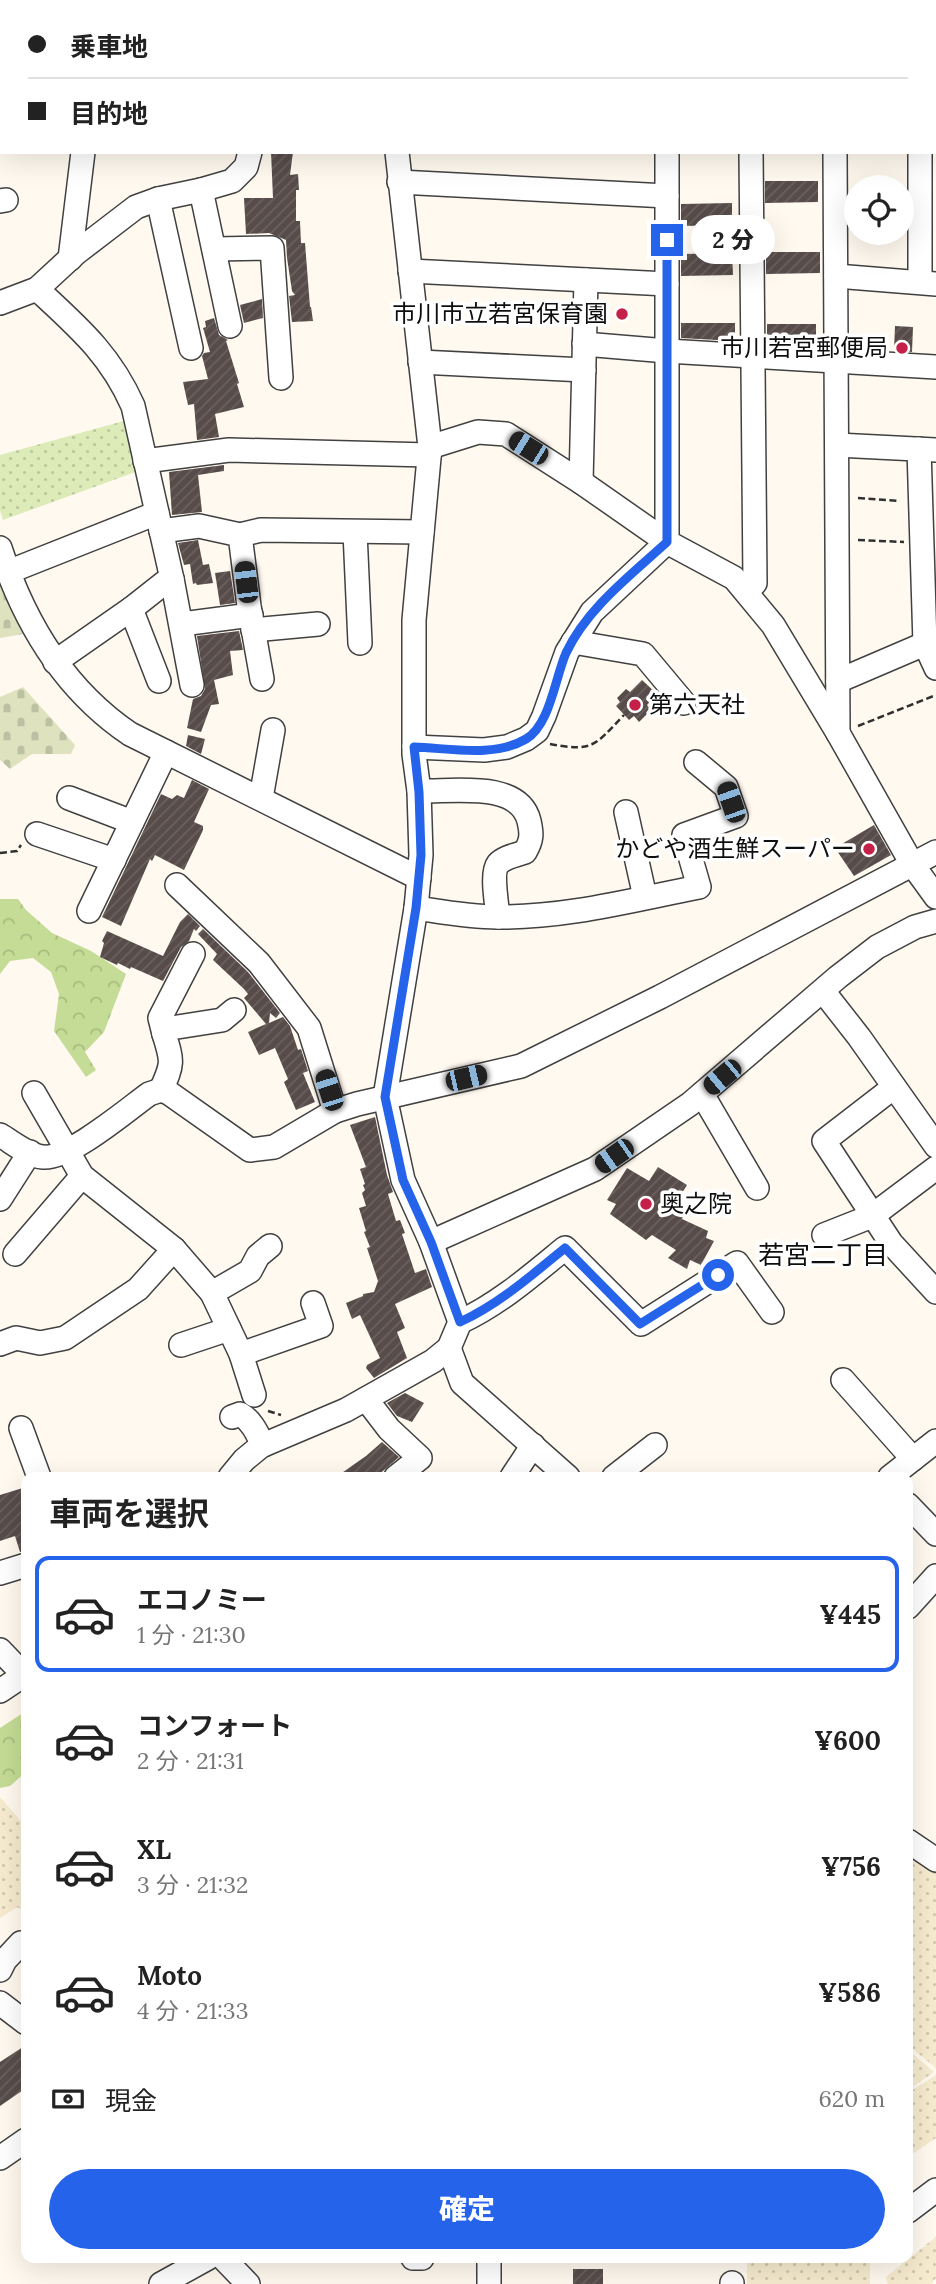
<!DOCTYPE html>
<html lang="ja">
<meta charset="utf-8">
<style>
:root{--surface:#fff;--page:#f2f2f2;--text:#222;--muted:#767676;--line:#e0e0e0;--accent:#2563eb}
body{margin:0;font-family:Lora,"Noto Sans JP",serif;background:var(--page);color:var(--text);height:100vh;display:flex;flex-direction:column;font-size:26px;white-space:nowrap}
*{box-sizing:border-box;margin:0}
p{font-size:23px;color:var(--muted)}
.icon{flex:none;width:38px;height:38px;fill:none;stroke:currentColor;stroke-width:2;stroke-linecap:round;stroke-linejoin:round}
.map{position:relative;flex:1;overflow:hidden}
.details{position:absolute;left:21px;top:1472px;width:892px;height:791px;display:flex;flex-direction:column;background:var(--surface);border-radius:14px;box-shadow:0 7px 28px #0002}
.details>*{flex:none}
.guide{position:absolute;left:0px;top:0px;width:936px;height:154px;box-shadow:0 7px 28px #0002;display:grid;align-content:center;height:154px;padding:0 28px;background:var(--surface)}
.controls{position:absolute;left:844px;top:175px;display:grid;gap:14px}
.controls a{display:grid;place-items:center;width:70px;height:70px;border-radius:50%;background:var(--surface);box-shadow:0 7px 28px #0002;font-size:35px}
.end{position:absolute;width:32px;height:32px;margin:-16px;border:9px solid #2563eb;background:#fff;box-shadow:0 0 0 4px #fff}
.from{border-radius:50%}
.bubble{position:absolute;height:49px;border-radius:24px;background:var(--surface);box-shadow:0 7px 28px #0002;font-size:23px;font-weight:800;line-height:49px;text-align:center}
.car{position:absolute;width:21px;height:42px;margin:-21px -10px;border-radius:9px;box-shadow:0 0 5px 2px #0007;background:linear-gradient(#222 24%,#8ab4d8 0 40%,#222 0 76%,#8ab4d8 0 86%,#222 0)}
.guide b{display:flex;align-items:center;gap:24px;height:66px;font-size:26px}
.guide b+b{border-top:2px solid var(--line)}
.guide i{width:18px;height:18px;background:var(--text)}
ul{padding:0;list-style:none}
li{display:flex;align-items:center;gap:21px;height:116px;margin:0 14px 10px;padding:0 14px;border:4px solid transparent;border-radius:14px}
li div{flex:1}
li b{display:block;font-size:26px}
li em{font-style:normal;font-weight:800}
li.on{border-color:var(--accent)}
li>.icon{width:63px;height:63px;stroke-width:1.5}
h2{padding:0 28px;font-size:32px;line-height:84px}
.pay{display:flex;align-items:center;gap:18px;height:77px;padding:0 28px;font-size:26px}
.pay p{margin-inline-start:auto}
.action{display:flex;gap:14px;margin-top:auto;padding:14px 28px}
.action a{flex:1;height:80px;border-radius:42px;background:var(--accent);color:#fff;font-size:28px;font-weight:800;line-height:80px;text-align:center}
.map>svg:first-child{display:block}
</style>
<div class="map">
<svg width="936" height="2284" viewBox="0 0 936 2284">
<defs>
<pattern id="farmland-dots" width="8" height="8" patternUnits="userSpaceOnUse" patternTransform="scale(1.75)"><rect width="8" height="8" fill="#f6ebce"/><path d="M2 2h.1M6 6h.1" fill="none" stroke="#d2c8b0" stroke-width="1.8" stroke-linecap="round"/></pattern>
<pattern id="forest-crowns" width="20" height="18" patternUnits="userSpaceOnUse" patternTransform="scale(1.75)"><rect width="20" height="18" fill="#c4dc95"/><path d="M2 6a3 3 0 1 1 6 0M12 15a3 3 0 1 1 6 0" fill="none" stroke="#a7bc7f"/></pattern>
<pattern id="cemetery-stones" width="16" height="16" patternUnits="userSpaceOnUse" patternTransform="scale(1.75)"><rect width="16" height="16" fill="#dee2bf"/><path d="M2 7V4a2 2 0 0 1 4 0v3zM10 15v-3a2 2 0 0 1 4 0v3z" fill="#bdc1a3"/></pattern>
<pattern id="park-dots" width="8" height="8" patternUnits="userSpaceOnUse" patternTransform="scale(1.75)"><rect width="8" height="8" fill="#dcebb7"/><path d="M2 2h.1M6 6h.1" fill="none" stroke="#bcc89c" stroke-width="1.8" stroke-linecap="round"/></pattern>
<pattern id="building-hatch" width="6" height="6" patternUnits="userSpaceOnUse" patternTransform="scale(1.75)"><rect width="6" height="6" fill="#574c4a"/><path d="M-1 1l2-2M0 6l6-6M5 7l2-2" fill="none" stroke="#6a6160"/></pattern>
</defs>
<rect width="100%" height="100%" fill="#fff9ef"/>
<g fill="url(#farmland-dots)">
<polygon points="0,1797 26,1827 26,1913 17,1907 0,1918"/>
<polygon points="908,1854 936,1871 936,2068 908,2045"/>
<polygon points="908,2050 934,2072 908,2090"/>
<polygon points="936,2075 936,2138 908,2157 908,2093"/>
<polygon points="936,2237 936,2278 931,2284 888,2284 886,2277"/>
<rect x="747" y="2258" width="123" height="26"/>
</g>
<g fill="url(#forest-crowns)">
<polygon points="0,899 18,899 26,910 52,933 91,951 126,974 104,1032 85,1052 96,1070 86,1077 54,1031 59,994 51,972 33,958 10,961 0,974"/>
<polygon points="26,1711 26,1772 10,1786 0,1788 0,1728"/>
</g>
<g fill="url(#cemetery-stones)">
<polygon points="0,565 29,633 0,638"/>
<polygon points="23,687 75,745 71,754 32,754 10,769 0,760 0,697"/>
</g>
<polygon fill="url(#park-dots)" points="131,419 141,470 3,520 0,510 0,455"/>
<g fill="url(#building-hatch)">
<polygon points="271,152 293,152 290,175 298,174 299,190 296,190 296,221 300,221 301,243 305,243 310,307 311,307 313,321 292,322 289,296 295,295 292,291 287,258 286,240 269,233 246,234 244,198 273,198"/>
<polygon points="765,181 818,181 818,202 765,203"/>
<polygon points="732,203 732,225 681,226 681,204"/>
<polygon points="766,252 820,252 820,273 766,274"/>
<polygon points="732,253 733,275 681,276 681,254"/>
<polygon points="262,299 263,318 244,323 240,305"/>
<polygon points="214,318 219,335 228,340 226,341 239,383 237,384 244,407 215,414 219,437 197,440 194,404 188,405 183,382 208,379 202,356 204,353 210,352 203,328 206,327 205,321"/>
<polygon points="681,323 735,323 735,341 681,338"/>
<polygon points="767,324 816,324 816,345 767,343"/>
<polygon points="895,326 913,327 912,352 894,350"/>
<polygon points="224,465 224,471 198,475 202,512 172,515 169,472"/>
<polygon points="198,540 203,565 209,564 213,583 197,585 196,583 193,584 190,564 184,565 178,543"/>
<polygon points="230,571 235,603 220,605 215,573"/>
<polygon points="239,631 243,650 230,651 233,675 214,680 219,704 211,705 201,732 187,728 193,699 201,696 205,689 197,636"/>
<polygon points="642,680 657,694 647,705 651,710 639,722 634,716 629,720 616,706 620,702 617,698 626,689 630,692"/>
<polygon points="188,735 205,739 201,754 186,746"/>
<polygon points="192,780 209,789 194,822 203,826 203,830 184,870 155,855 152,861 150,859 121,926 102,917 161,794 172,799 177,795 184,798"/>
<polygon points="874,825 891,855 854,876 835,848"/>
<polygon points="188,914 200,926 196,931 194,929 189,941 181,947 163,981 131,967 130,969 118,963 117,965 100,957 104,943 102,941 107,931 163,956 180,922"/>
<polygon points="203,929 248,972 280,1013 276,1018 270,1013 269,1023 283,1017 290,1026 298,1050 301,1049 308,1071 303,1073 315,1102 296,1110 284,1082 288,1079 275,1048 259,1055 248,1032 266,1024 244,998 248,994 244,989 213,960 217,954 198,934"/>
<polygon points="375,1117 387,1175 393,1192 388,1194 396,1221 400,1220 405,1233 402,1234 415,1273 426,1269 432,1287 395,1304 405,1328 397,1332 407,1358 374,1378 366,1368 367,1365 380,1358 360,1315 352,1319 346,1303 363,1296 363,1294 374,1292 378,1281 367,1248 370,1247 364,1232 366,1231 359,1208 366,1206 362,1193 365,1190 363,1185 365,1184 360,1169 366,1167 350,1125"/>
<polygon points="658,1167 687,1185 677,1201 688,1207 682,1219 708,1231 706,1238 714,1241 701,1265 690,1260 687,1269 668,1258 676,1250 652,1235 646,1240 610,1214 616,1204 607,1200 627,1168 649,1181"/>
<polygon points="405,1393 424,1403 412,1422 397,1416 387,1403"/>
<polygon points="382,1442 399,1457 376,1477 336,1477 366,1456"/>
<polygon points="26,1487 26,1551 20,1552 15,1536 0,1541 0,1495"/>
<polygon points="26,2045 26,2088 0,2106 0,2062"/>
<rect x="573" y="2269" width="30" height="15"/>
</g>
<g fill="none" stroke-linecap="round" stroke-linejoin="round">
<g stroke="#414141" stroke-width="26">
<g id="minor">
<polyline points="388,0 388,2"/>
<polyline points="0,1 2,2"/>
<polyline points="667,2 667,0"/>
<polyline points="910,2 910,0"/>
<polyline points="934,60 936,60"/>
<polyline points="0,121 2,121"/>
<polyline points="835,152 838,733"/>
<polyline points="920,152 920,282"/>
<polyline points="399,182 667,196"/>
<polyline points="201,190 230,326"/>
<polyline points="158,199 191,348"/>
<polyline points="0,201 6,200"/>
<polyline points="214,249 272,248 281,378"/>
<polyline points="70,259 83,152"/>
<polyline points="410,271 667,284"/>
<polyline points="836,276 936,284"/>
<path d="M37 289C78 327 110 354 133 406L172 579 192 685"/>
<polyline points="0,303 37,289 76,253 136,207 158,199 201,190 232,181 246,167 250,152"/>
<polyline points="584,344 667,351 936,367"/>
<polyline points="420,362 584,370"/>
<polyline points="837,445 936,450"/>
<polyline points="430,447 478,432 506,434 581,482 667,542 734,578 773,625 838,733 912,864 936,897"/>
<polyline points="919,449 925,644 936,668"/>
<polyline points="145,461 229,450 429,455"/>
<polyline points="581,482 586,280"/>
<polyline points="161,531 199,526 240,535 249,606 262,679"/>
<polyline points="355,532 360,643"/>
<polyline points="240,535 261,530 422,532"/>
<path d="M0 548C24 622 65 690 130 734L419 878"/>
<polyline points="8,572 157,513"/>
<polyline points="747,591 755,583 751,152"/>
<polyline points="131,609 159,681"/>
<polyline points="182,624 251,615"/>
<polyline points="253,630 318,624"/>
<polyline points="573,642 643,654 684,703"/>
<polyline points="55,662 131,609 164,583 172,579"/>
<polyline points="838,681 936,639"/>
<polyline points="414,747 484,750 507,747 526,739 537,731 544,716 567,652 592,612 667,542 667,152"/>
<path d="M419 791C452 792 519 780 529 821 532 834 532 840 525 852 517 855 504 857 498 864 491 873 497 905 498 917"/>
<polyline points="69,798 132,822"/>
<polyline points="261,798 273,730"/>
<polyline points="626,812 645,897"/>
<polyline points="37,834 114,860"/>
<polyline points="177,885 259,963 309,1028 335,1111"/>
<path d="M416 908C443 912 469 917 497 917 565 918 632 900 699 887L684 835 736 816 726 787 696 762"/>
<polyline points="89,911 166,752"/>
<polyline points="823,991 859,1037 936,1146"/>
<polyline points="164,1034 160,1018 193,954"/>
<polyline points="894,1087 824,1141 891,1243 936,1292"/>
<path d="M161 1090C173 1064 173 1062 164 1034L171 1028 222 1020 234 1010"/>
<polyline points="34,1093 82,1176 174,1249 212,1293 241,1354 254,1395"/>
<polyline points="702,1094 757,1188"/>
<path d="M0 1135C12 1142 29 1156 43 1157 68 1160 127 1110 149 1094L161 1090 169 1093 250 1150 274 1147 335 1111 357 1104 521 1066 660 997 936 852"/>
<polyline points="0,1199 30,1152"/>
<polyline points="824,1235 872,1216 936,1168"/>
<polyline points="431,1242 595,1169 690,1104 838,977 877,947 915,927 936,921"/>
<polyline points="15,1254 82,1176"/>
<polyline points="212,1293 250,1271 258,1256 270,1246"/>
<path d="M460 1322C499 1304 532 1275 565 1248L641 1324 737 1263 772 1312"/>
<polyline points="0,1344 16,1338 40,1343 65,1338 138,1289 174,1249"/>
<polyline points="181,1345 229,1329"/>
<polyline points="449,1348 462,1383 568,1477"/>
<polyline points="241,1354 321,1326 313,1303"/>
<polyline points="843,1380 913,1459"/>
<polyline points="366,1399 389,1429 420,1458 396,1477"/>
<path d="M232 1417 240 1414C252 1421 257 1433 263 1445"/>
<polyline points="21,1428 39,1477"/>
<polyline points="230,1477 244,1460 261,1446 346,1410 433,1361 449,1348 460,1322 431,1242 403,1180 385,1097 416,908 421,855 419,791 414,754 414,620 430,447 397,152"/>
<polyline points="512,1477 533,1445"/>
<polyline points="614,1477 655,1445"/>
<polyline points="890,1477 936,1441"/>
<polyline points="908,1505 936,1534"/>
<polyline points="0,1573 26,1565"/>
<polyline points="908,1607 936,1576"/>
<polyline points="0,1650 24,1675 0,1691"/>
<polyline points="908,1841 936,1860"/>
<polyline points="0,1970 5,1960 21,1943"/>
<polyline points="0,2003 26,2023"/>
<polyline points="0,2158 26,2140"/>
<polyline points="908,2211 936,2190"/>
<polyline points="223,2258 248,2284"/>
<polyline points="413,2258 422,2258"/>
<polyline points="732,2283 732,2284"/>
<polyline points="161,2284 208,2258"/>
<polyline points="489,2284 489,2258"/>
</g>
</g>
<g stroke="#303030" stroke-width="2.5" stroke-dasharray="7 3.5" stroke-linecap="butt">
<polyline points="858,498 900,501"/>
<polyline points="858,540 904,542"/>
<polyline points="858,726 936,695"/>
<path d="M550 744C594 752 594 746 624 715"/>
<polyline points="0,853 17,851 21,845"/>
<polyline points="268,1411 281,1415"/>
</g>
<use href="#minor" stroke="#fff" stroke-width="23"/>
</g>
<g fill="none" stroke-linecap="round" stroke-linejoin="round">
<path stroke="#2563eb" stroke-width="9" d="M667 240V542C631 575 587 608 566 653 555 678 550 725 526 739 494 758 449 748 414 747L419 792 421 855 416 908 385 1097 403 1180 431 1242 460 1322C499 1304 532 1275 565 1248L640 1324 718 1275"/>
</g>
<g fill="#c42048" stroke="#fff" stroke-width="2.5">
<circle cx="622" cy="314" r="7"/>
<circle cx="902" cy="348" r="7"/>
<circle cx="635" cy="705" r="7"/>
<circle cx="869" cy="849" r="7"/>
<circle cx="646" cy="1204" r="7"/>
</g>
<g text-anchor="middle" stroke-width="7" stroke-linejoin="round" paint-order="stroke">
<g font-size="24" fill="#0e0e0e" stroke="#fff" text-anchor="end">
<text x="608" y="322">市川市立若宮保育園</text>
<text x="888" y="356">市川若宮郵便局</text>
<text x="649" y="713" text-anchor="start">第六天社</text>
<text x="855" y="857">かどや酒生鮮スーパー</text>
<text x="660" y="1212" text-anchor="start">奥之院</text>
</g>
<g font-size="26" fill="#0e0e0e" stroke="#fff">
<text x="823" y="1264">若宮二丁目</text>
</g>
</g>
</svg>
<div class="controls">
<a><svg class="icon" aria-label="locate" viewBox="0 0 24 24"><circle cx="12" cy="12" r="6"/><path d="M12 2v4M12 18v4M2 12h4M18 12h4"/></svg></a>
</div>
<i class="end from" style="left:718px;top:1275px"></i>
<i class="end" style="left:667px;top:240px"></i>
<div class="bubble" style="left:691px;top:215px;width:84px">2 分</div>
<i class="car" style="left:528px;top:448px;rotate:302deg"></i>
<i class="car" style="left:246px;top:582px;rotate:353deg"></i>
<i class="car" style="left:731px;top:802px;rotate:341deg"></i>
<i class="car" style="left:722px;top:1077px;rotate:230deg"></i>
<i class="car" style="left:466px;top:1078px;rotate:77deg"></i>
<i class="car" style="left:329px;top:1090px;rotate:342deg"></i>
<i class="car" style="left:614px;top:1156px;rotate:235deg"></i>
<div class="guide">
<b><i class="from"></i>乗車地</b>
<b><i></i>目的地</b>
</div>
<section class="details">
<h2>車両を選択</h2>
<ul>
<li class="on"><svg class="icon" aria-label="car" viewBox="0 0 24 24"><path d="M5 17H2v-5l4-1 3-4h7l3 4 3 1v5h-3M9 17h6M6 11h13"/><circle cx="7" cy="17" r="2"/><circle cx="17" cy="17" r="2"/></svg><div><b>エコノミー</b><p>1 分 · 21:30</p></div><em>¥445</em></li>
<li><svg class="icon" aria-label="car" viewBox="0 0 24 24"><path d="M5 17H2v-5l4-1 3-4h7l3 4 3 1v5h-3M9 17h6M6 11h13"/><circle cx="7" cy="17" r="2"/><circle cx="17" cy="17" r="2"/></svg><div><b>コンフォート</b><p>2 分 · 21:31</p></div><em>¥600</em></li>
<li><svg class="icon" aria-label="car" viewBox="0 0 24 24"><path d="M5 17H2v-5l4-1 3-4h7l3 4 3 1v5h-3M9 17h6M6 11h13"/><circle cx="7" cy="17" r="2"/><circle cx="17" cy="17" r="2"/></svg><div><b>XL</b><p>3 分 · 21:32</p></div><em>¥756</em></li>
<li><svg class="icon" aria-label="car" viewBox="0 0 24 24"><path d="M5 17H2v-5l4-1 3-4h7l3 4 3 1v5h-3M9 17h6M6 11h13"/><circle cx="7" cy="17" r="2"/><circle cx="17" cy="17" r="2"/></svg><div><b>Moto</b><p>4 分 · 21:33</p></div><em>¥586</em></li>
</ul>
<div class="pay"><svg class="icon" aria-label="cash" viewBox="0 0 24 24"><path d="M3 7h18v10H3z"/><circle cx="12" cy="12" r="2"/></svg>現金<p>620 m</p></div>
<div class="action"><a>確定</a></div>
</section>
</div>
